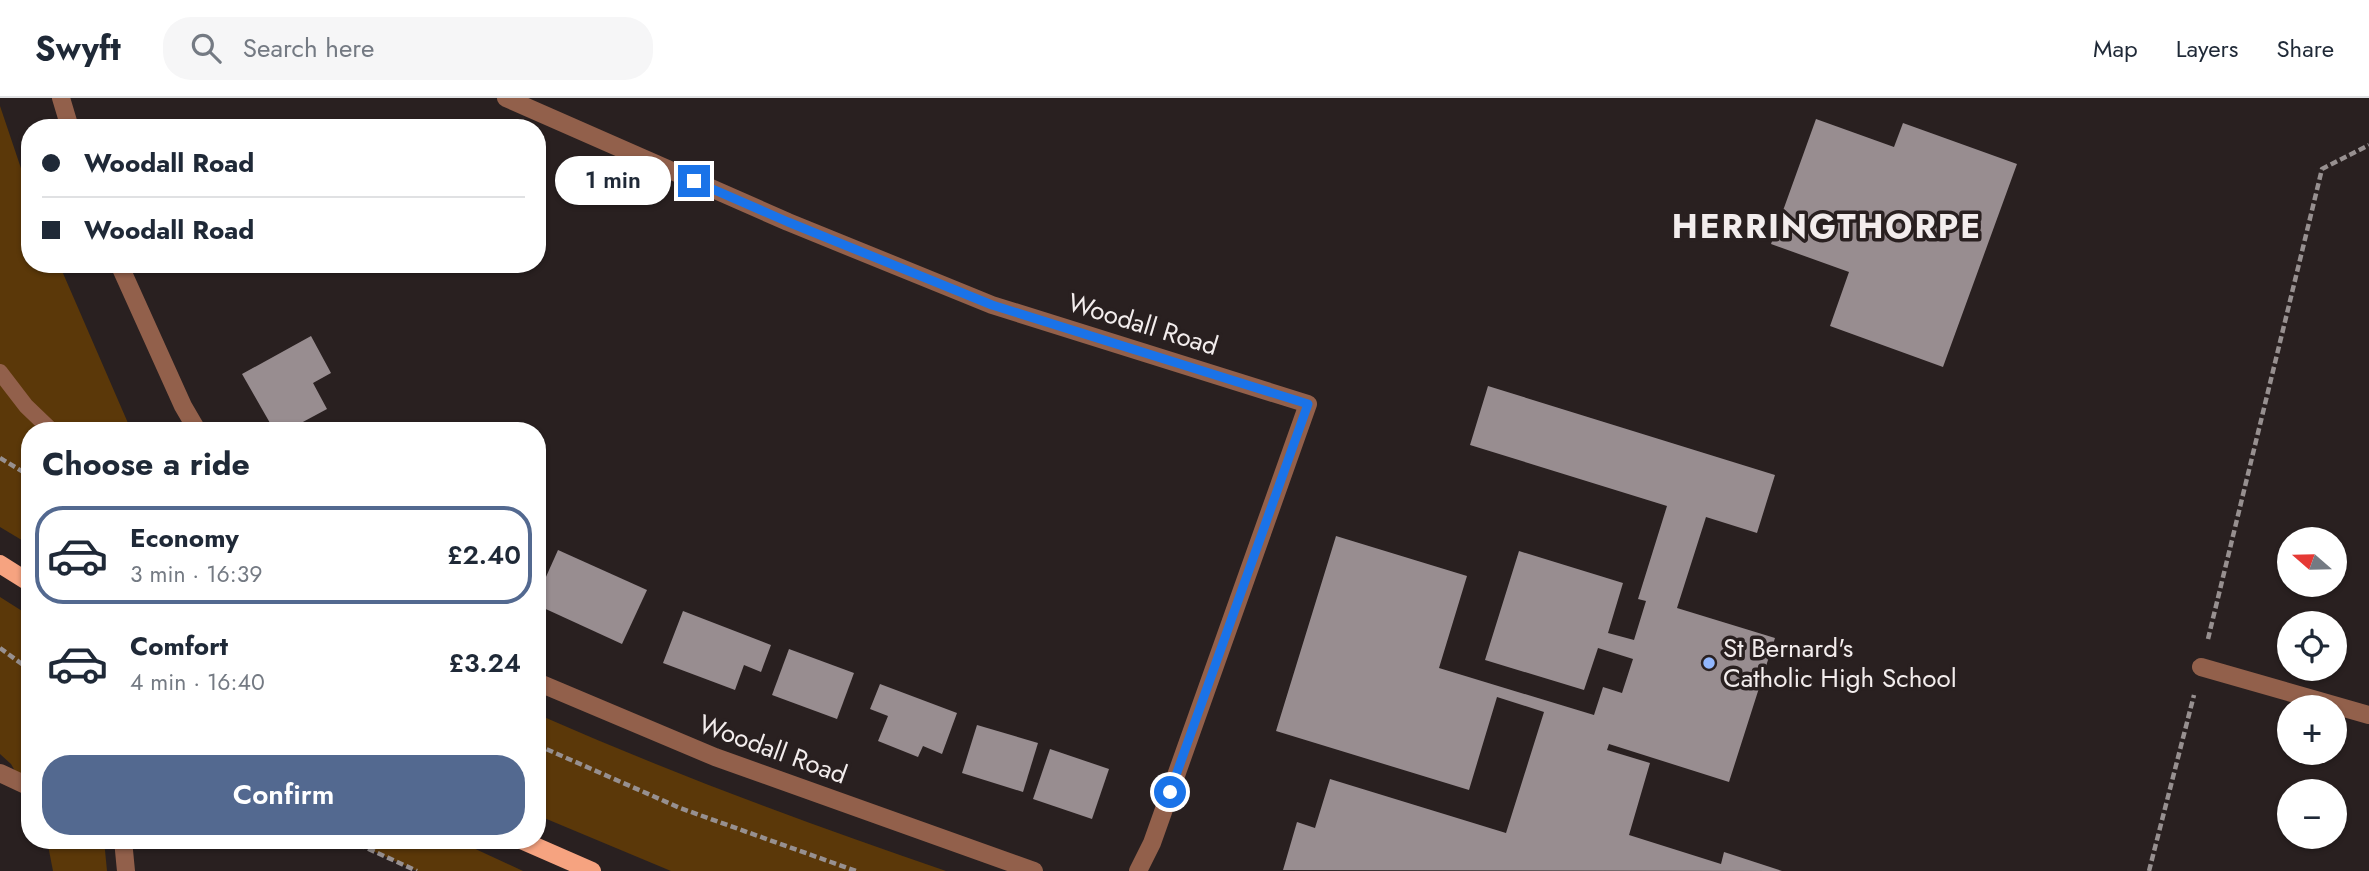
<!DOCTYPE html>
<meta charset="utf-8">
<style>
:root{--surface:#fff;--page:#f6f6f7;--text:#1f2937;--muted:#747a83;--line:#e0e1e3;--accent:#536990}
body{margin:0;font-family:Jost,sans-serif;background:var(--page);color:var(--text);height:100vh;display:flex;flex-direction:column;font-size:26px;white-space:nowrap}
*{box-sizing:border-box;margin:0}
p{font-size:23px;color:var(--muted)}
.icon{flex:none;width:38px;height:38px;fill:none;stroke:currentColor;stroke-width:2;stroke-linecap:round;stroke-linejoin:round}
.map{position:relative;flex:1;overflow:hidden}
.side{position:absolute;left:21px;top:324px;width:525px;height:427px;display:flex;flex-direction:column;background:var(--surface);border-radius:28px;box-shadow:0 2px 5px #0004}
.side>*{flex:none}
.guide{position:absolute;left:21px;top:21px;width:525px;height:154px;border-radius:28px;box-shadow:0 2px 5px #0004;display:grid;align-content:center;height:154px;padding:0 21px;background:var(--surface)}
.needle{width:46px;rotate:290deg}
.tools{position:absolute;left:2277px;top:429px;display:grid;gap:14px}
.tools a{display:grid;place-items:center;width:70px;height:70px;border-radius:50%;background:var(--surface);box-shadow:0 2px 5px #0004;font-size:35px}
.end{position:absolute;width:32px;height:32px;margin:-16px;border:9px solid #1a73e8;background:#fff;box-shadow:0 0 0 4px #fff}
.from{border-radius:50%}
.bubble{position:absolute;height:49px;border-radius:24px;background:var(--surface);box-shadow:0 2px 5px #0004;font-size:23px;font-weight:600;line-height:49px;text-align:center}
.guide b{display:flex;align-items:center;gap:24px;height:66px;font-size:26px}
.guide b+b{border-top:2px solid var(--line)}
.guide i{width:18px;height:18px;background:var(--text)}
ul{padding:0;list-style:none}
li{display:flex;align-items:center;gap:21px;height:98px;margin:0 14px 10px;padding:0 7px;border:4px solid transparent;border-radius:28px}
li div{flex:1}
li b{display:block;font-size:26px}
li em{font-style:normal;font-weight:600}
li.on{border-color:var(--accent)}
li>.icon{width:63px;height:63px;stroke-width:1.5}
h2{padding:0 21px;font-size:32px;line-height:84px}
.primary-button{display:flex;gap:14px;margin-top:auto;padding:14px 21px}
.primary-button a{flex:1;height:80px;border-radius:28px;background:var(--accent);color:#fff;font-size:28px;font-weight:600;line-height:80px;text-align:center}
header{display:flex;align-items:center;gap:42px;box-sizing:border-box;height:98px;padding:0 35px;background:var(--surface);border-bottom:2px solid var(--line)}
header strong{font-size:33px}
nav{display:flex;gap:38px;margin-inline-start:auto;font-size:24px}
.search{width:490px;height:63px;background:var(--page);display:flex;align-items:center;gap:18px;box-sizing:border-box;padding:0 24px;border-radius:28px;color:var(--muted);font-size:26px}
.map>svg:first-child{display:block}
</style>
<header>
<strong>Swyft</strong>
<div class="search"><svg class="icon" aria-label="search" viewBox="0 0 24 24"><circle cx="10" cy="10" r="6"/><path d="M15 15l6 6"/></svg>Search here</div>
<nav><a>Map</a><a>Layers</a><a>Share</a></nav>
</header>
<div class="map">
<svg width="2369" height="773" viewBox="0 0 2369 773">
<rect width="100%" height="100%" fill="#292020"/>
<g fill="#5b3809">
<polygon points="0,8 30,97 30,166 59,166 131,332 30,332 30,447 0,429"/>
<polygon points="0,499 30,518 30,699 11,666 0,656"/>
<path d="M537 616C671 675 808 726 946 773H671L537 717Z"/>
<polygon points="47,742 104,742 107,773 53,773"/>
<polygon points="349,742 456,742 523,773 417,773"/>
</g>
<g fill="#988d90">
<polygon points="1816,21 1894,49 1903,25 2017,66 1943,269 1830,228 1849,174 1771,146"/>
<polygon points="311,238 331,275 313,285 327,311 288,332 274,332 242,276"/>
<polygon points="1488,288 1775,377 1757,435 1706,419 1677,510 1775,540 1729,684 1609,646 1607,652 1650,665 1629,737 1721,766 1724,754 1782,773 1283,772 1297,724 1315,730 1330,681 1506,735 1544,614 1497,599 1469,692 1276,633 1336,438 1467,478 1439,570 1594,617 1603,589 1622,595 1633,561 1598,550 1584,592 1485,562 1519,453 1623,485 1608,535 1634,542 1646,503 1638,501 1667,408 1470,347"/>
<polygon points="558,452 647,492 622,546 537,507 537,499"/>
<polygon points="683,513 771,547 761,574 744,567 735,592 663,565"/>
<polygon points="789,551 854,575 837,621 772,597"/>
<polygon points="880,586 957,615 942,656 923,648 918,659 878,643 888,618 870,611"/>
<polygon points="977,627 1038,645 1023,694 962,675"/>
<polygon points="1050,651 1109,671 1092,721 1033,701"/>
</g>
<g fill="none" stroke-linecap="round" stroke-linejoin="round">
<g stroke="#979090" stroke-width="4.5" stroke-dasharray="7 3.5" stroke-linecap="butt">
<polyline points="0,360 30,378"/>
<polyline points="2208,541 2322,71 2369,47"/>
<polyline points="0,550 30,572"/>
<polyline points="537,647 680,710 856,773"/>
<polyline points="349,742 417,773"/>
<polyline points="2149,773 2194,597"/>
</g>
<polyline stroke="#92604b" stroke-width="16" points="0,274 26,308 51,332"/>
<g stroke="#92604b" stroke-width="18">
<polyline points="61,0 70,30"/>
<polyline points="506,0 788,124 992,207 1308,306 1152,745 1138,773"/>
<polyline points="119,166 183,308 197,332"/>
<polyline points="2201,569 2369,617"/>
<polyline points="537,584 715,659 1034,773"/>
<polyline points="0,675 30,689"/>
<polyline points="123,742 126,773"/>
</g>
<g stroke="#f6a380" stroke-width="18">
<polyline points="0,466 30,485"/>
<polyline points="521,742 592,773"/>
</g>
</g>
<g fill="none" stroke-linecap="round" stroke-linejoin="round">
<polyline stroke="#1a73e8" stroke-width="9" points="694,83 788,124 992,207 1308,306 1170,694"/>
</g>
<circle fill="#92b7fd" stroke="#292020" stroke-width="2.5" cx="1709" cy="565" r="7"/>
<g text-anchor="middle" stroke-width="7" stroke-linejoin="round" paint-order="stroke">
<g font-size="26" fill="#f3eded" stroke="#292020">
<text transform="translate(1143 226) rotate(17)" y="9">Woodall Road</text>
<text transform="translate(773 651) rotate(20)" y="9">Woodall Road</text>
</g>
<g font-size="26" fill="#f3eded" stroke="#292020" text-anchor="start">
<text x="1723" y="559">St Bernard's<tspan x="1723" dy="30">Catholic High School</tspan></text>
</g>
<g font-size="33" font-weight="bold" letter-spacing="2" fill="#f3eded" stroke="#292020">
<text x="1827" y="140">HERRINGTHORPE</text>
</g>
</g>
</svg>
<div class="tools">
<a><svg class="needle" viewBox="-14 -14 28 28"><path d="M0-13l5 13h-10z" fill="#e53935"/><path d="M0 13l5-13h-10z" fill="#747a83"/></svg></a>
<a><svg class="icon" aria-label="locate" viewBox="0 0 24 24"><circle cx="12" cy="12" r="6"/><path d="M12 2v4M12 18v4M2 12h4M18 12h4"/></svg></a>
<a>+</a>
<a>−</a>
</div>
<i class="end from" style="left:1170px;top:694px"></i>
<i class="end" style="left:694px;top:83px"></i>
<div class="bubble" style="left:555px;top:58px;width:116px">1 min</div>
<div class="guide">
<b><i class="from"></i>Woodall Road</b>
<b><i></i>Woodall Road</b>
</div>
<section class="side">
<h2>Choose a ride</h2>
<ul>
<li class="on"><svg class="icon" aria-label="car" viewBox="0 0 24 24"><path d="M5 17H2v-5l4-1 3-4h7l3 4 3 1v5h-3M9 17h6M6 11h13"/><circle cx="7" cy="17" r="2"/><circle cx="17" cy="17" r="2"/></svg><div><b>Economy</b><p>3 min · 16:39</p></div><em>£2.40</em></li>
<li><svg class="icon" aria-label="car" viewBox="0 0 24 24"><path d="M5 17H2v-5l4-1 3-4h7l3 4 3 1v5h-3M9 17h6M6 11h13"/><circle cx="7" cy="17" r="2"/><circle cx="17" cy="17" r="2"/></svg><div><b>Comfort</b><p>4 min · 16:40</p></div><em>£3.24</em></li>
</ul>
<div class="primary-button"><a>Confirm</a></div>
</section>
</div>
